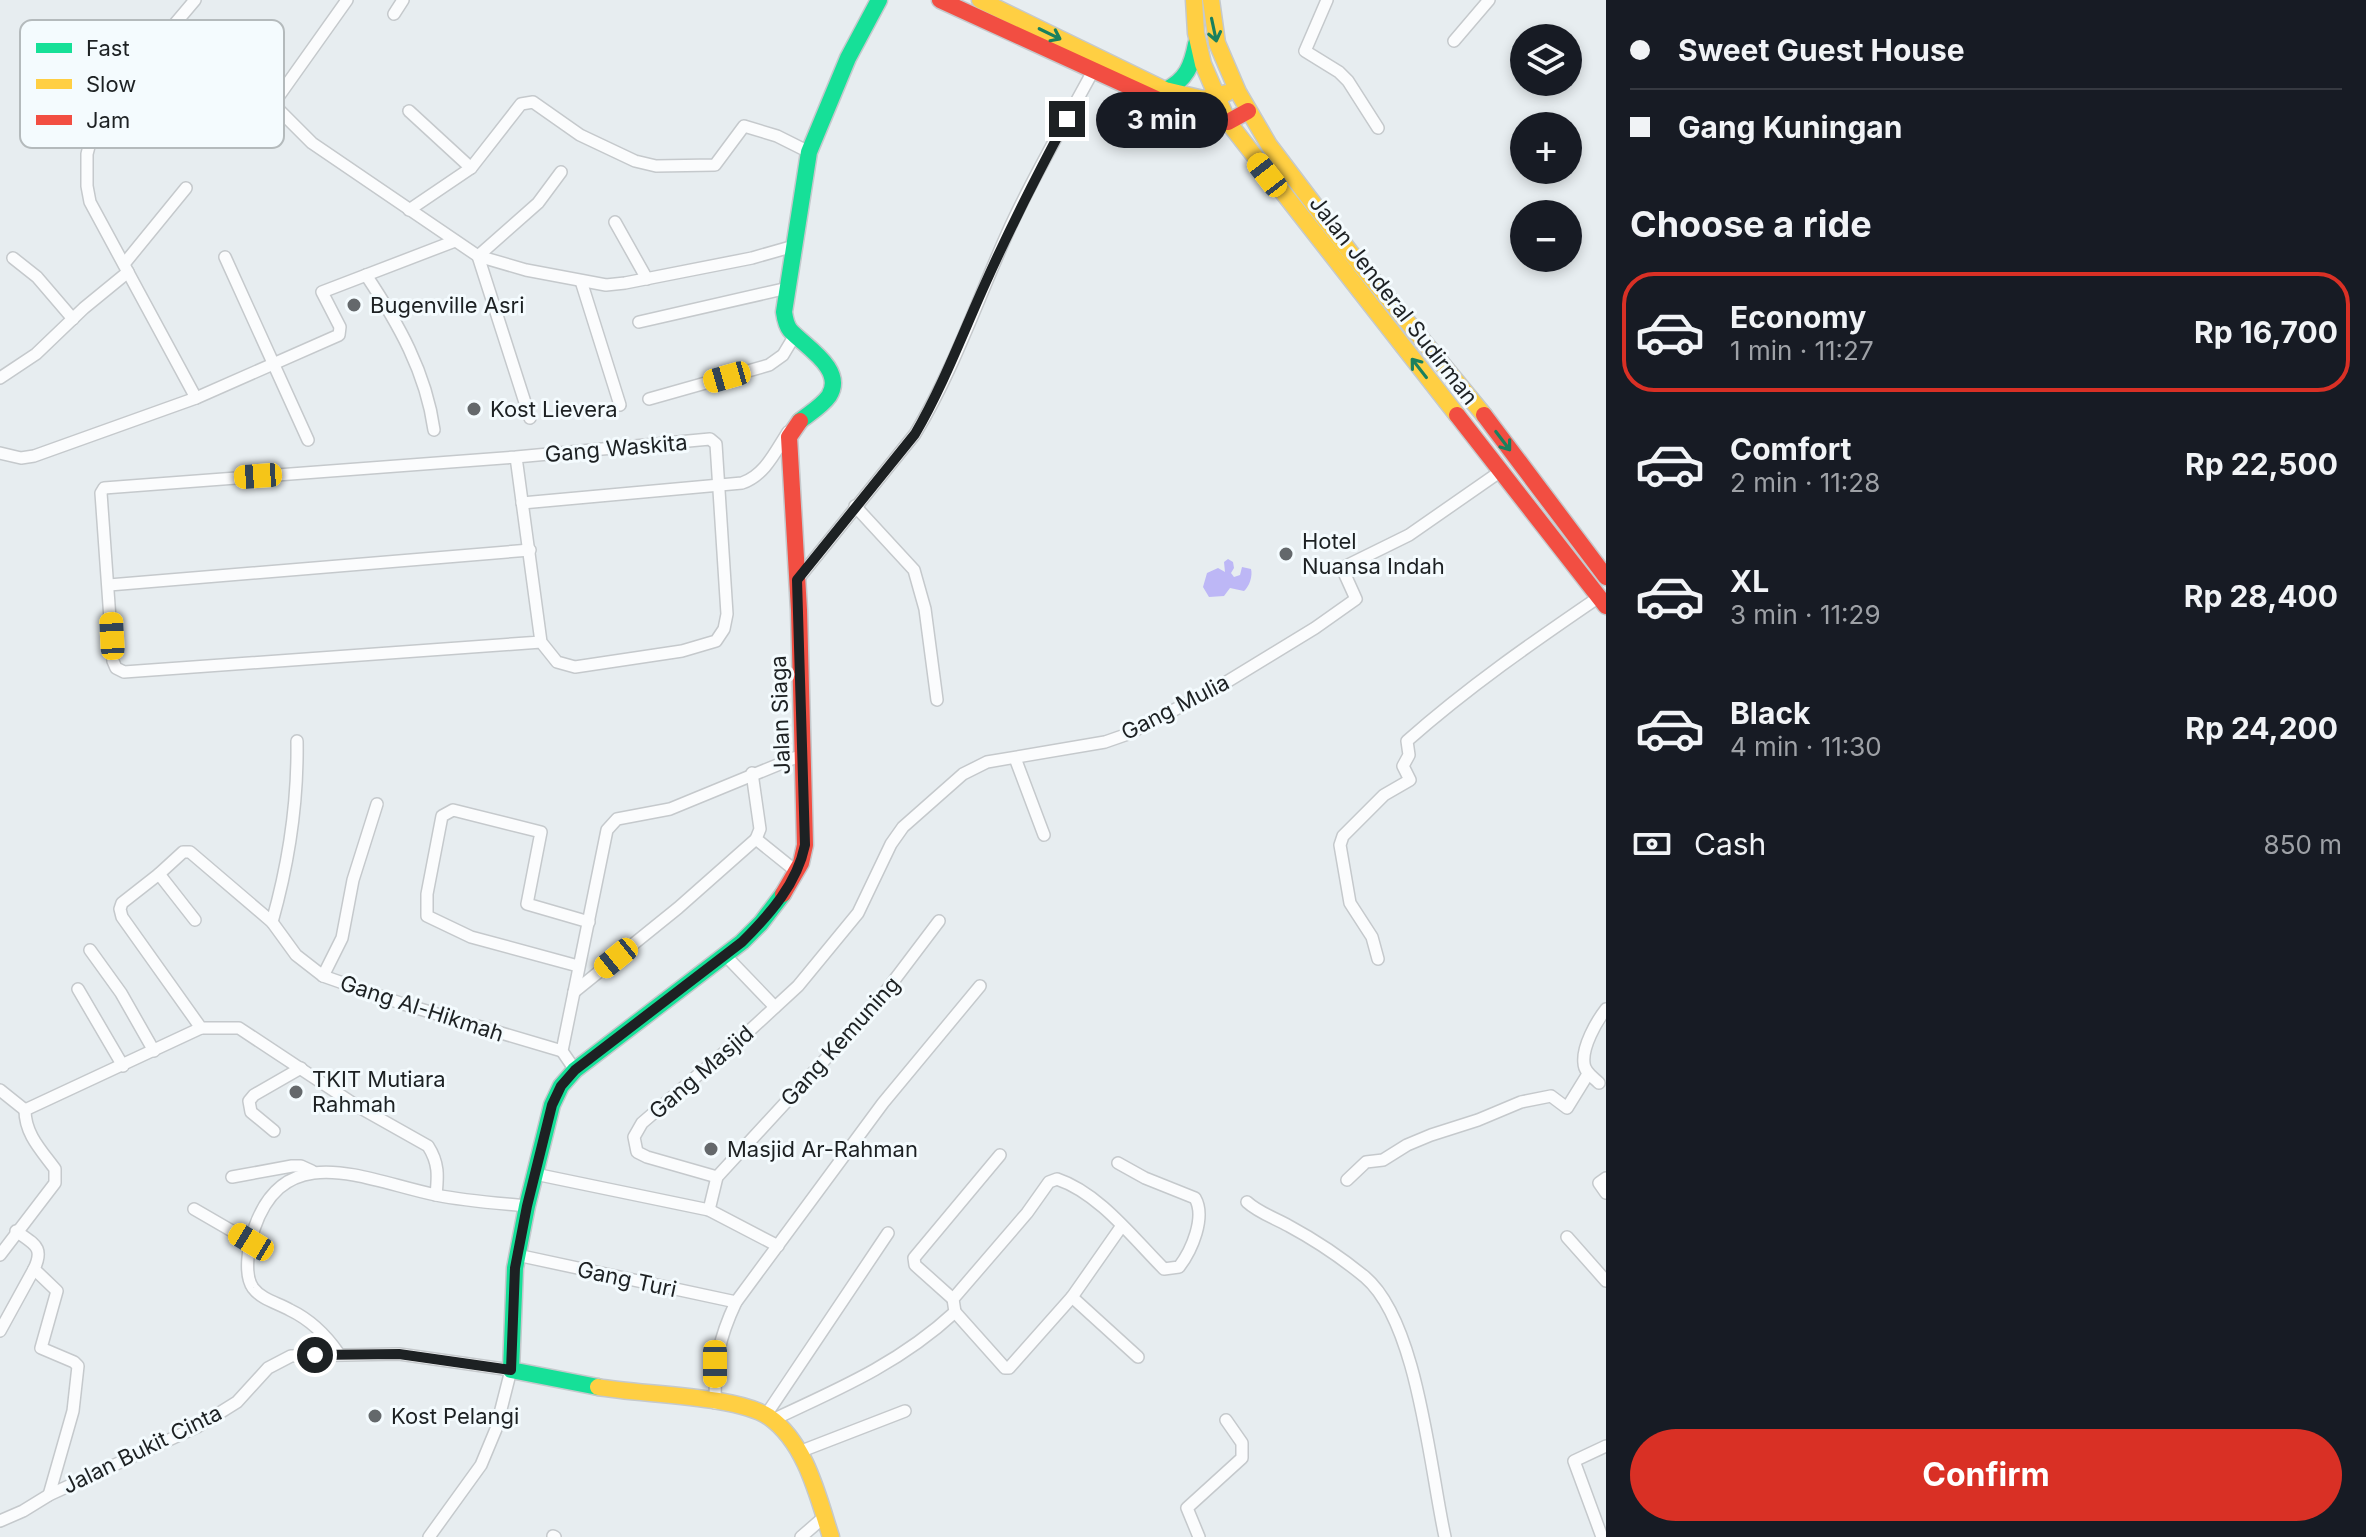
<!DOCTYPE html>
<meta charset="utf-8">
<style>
:root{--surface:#171b24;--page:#242831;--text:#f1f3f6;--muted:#9ea1a6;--line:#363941;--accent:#d93025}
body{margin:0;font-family:Inter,sans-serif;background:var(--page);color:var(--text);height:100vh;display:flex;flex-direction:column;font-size:30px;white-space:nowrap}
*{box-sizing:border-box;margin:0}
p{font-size:26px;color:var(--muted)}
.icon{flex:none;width:44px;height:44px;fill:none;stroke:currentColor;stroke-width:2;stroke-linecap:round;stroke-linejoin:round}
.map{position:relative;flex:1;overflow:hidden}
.details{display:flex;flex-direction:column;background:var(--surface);width:760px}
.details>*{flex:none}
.banner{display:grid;align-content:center;height:176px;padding:0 24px;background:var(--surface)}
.controls{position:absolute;left:1510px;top:24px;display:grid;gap:16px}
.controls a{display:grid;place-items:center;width:72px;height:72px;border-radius:50%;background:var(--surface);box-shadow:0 4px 12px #0003;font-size:40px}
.end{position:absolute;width:36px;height:36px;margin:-18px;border:10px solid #1d2123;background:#fff;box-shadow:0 0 0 4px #fff}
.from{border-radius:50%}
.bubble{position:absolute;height:56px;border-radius:28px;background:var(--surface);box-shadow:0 4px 12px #0003;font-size:26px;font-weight:700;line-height:56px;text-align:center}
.car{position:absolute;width:24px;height:48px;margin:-24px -12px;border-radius:10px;box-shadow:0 0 6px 2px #0007;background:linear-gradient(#f5c518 24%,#345 0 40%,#f5c518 0 76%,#345 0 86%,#f5c518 0)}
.banner b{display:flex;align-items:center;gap:28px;height:76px;font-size:30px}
.banner b+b{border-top:2px solid var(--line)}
.banner i{width:20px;height:20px;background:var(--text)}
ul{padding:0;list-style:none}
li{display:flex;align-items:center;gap:24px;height:120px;margin:0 16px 12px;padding:0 8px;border:4px solid transparent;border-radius:32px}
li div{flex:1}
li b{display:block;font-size:30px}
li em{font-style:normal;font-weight:700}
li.active{border-color:var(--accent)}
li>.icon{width:72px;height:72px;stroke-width:1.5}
h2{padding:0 24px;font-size:36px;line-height:96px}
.pay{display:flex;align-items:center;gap:20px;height:88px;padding:0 24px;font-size:30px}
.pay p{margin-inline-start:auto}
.button{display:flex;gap:16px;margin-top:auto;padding:16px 24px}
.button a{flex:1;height:92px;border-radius:48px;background:var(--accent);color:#fff;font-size:32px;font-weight:700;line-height:92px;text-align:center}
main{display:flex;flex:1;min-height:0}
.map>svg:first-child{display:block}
</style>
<main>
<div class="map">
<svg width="1606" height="1537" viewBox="0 0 1606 1537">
<rect width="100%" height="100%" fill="#e7edf0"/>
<path fill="#bdb7f6" d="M1228 559 1233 562 1234 568 1231 573 1234 577 1240 575 1242 567 1251 569C1253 576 1249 587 1244 591L1230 588 1224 596 1209 597 1203 587 1207 573 1218 568 1225 572 1224 562Z"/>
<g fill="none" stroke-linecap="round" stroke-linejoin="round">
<g stroke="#c5c9cc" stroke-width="14">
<g id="street">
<polyline points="347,0 276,100 275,106 312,143 478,256 526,270 606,285 625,283 752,258 794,246"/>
<polyline points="1327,0 1305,51 1339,72 1348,81 1378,128"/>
<polyline points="394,14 403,0"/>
<polyline points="1454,41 1489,0"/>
<polyline points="409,111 471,168"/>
<polyline points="409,210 471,168 521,104 533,102 580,135 635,161 656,166 715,165 744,126 777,136 809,152"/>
<polyline points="615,222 647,279"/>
<polyline points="225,257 308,440"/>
<polyline points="13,258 37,277 73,319"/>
<polyline points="124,264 186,188"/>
<path d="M366 275C398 323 426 372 434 430"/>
<polyline points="581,281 620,405"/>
<polyline points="639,322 788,288"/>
<polyline points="0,378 36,354 84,308 128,272"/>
<polyline points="196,398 339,335 340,327 322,292 455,241"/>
<polyline points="649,399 769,365 783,355 795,335"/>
<polyline points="530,418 478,256 538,203 561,172"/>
<polyline points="0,453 21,458 34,456 196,398 90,202 87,186 87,154 97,116 195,0"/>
<polyline points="516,457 541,642 557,662 575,667 682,651 716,641 724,629 727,614 716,444 710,439 516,457 104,488 101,493 113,661 116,668 124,672 541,642"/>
<path d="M522 503 742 483C765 475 775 452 788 432"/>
<polyline points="855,506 914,570 925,609 937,700"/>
<path d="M798 579 915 434C953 371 977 301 1007 234 1032 178 1064 125 1093 71"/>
<polyline points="109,585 530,550"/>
<polyline points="1015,758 1044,835"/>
<polyline points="756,839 797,872"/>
<polyline points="159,874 195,920"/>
<path d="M272 922C289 862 298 804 297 741"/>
<polyline points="90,950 121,993 154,1051"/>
<polyline points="725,955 775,1007"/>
<path d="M1378 959 1372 937 1350 903 1340 845 1343 836 1384 795 1410 780 1403 766 1409 755 1407 741C1468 687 1533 642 1599 597"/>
<polyline points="578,966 471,937 427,916 427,894 442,816 453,810 541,832 527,904 589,922"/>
<polyline points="323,976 342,938 353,880 377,804"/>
<polyline points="78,989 123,1066"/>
<polyline points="574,992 678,908 756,839 760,829 752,773"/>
<polyline points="575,1070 562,1051 607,830 617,819 670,809 804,754"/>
<path d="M1599 1083C1593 1077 1584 1072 1584 1063 1582 1047 1596 1022 1606 1009"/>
<polyline points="0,1090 25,1110"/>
<polyline points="274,1131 251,1112 249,1101 254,1095 301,1068"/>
<polyline points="535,1174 709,1210 778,1246"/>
<polyline points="232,1177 292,1166 301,1166 312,1171"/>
<polyline points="717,1177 647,1157 637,1152 634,1137 642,1123 747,1033 798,986 858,913 891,844 903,827 963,774 987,762 1105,742 1128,734 1220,686 1315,628 1356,599 1342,568 1409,535 1501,471"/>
<polyline points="1606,1178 1599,1183 1606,1193"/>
<polyline points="1347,1180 1366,1162 1383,1160 1407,1145 1431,1135 1478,1120 1521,1102 1551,1096 1567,1108 1588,1074"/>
<path d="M436 1195C438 1176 439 1163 428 1146L357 1106 239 1028H201L122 917 120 909 122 903 159 874 183 852H190L272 922 296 955 323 976 403 1004 562 1051"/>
<path d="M1247 1202C1259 1213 1275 1218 1289 1226 1315 1240 1343 1259 1365 1277 1418 1322 1430 1470 1445 1537"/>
<polyline points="194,1209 251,1242"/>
<polyline points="709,1210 717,1177 877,1003 939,921"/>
<path d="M16 1231C33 1244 45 1246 34 1269L57 1291 41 1348 74 1362 78 1366 73 1411 49 1495"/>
<polyline points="1567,1237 1606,1281"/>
<path d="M0 1255 55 1183V1169C41 1150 25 1134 25 1110L201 1028"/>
<polyline points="517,1255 736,1302"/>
<polyline points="1072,1297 1138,1357"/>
<polyline points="953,1299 915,1265 914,1258 1000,1155"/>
<polyline points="955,1312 1005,1368 1009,1368 1072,1297 1121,1227"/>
<polyline points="0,1331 34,1269"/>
<path d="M339 1354C326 1335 311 1320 290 1310 278 1303 262 1300 253 1288 243 1274 249 1244 254 1229 285 1137 367 1181 436 1195 465 1201 496 1203 527 1206"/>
<path d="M715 1403C715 1362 718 1340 736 1302L883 1103 980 986"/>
<polyline points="766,1415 888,1233"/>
<path d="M772 1420C839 1389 900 1363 955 1312L953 1299 1027 1213 1049 1182 1057 1179C1099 1193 1133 1238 1164 1269L1179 1267C1192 1250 1206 1217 1195 1198L1145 1178 1118 1163"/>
<polyline points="799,1452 905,1411"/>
<polyline points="0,1521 23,1511 49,1495 197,1427 237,1402 268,1368 291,1356 399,1354 511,1370 496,1429 481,1465 429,1537"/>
<polyline points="553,1536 555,1537"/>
<polyline points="801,1537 824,1517"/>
<polyline points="1199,1537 1187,1508 1242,1458 1242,1443 1226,1420"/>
<polyline points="1602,1537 1574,1461 1606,1446"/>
</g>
</g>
<g stroke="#c5c9cc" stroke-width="19">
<g id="fast">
<path d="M1165 90C1186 81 1192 65 1196 44"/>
<path d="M800 421C810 413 822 406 829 396 846 369 804 346 790 330 786 325 785 319 784 312L809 152 848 58 879 0"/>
<polyline points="598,1387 511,1370 515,1268 527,1206 552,1105 561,1086 575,1070 742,942 761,923 783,894"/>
</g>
</g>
<g stroke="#c5c9cc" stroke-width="19">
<g id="slow">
<polyline points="980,0 1165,90 1203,99 1227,93"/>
<polyline points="1194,0 1196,33 1203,64 1228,122 1457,415"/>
<polyline points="1211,0 1217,43 1238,92 1269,145 1350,252 1484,415"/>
<path d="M598 1387C641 1395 736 1395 769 1417 806 1443 818 1497 831 1537"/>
</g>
</g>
<g stroke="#c5c9cc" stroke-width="19">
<g id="jam">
<polyline points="940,0 1198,118 1228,122 1248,111"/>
<polyline points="1457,415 1606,606"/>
<polyline points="1484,415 1606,577"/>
<polyline points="783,894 801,863 805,845 799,610 789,437 800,421"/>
</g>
</g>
<use href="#street" stroke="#fbfcfd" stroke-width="11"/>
<use href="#fast" stroke="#16e098" stroke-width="16"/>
<use href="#slow" stroke="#ffcf43" stroke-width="16"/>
<use href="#jam" stroke="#f24e42" stroke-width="16"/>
</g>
<defs><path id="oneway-shaft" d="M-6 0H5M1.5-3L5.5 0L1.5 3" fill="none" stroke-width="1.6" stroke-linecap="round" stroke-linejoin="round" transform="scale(2)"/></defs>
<g stroke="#1a805e">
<use href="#oneway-shaft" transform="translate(1214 30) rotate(78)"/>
<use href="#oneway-shaft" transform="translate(1050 34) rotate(26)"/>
<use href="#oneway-shaft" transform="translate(1419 368) rotate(-128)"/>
<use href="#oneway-shaft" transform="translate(1503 441) rotate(53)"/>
</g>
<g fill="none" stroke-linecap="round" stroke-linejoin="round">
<path stroke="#1d2123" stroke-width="10" d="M315 1355 399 1354 511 1370 515 1268 527 1206 552 1105 561 1086 575 1070 742 942C770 914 797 884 805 845L797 580 915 434C943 386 962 335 985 284 1010 228 1038 173 1067 119"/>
</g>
<g fill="#64686b" stroke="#f4fbfe" stroke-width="3">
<circle cx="354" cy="305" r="8"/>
<circle cx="474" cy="409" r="8"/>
<circle cx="1286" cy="554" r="8"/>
<circle cx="296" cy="1092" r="8"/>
<circle cx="711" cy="1149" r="8"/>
<circle cx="375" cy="1416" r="8"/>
</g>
<g text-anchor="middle" stroke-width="6" stroke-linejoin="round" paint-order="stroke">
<g font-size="22" fill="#1d2123" stroke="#f4fbfe">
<text transform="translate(1394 300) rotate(52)" y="8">Jalan Jenderal Sudirman</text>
<text transform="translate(616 448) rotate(-5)" y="8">Gang Waskita</text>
<text transform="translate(1175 707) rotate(-27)" y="8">Gang Mulia</text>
<text transform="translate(780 715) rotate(-92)" y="8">Jalan Siaga</text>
<text transform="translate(422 1008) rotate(18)" y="8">Gang Al-Hikmah</text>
<text transform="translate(840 1041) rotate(-48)" y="8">Gang Kemuning</text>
<text transform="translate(701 1072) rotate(-41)" y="8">Gang Masjid</text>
<text transform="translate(627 1279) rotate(12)" y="8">Gang Turi</text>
<text transform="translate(142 1449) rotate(-26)" y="8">Jalan Bukit Cinta</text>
</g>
<g font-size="22" fill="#1d2123" stroke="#f4fbfe" text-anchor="start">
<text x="370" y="313">Bugenville Asri</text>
<text x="490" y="417">Kost Lievera</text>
<text x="1302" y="549">Hotel<tspan x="1302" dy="25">Nuansa Indah</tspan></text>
<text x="312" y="1087">TKIT Mutiara<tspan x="312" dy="25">Rahmah</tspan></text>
<text x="727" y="1157">Masjid Ar-Rahman</text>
<text x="391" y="1424">Kost Pelangi</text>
</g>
</g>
<rect x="20" y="20" width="264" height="128" rx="12" fill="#f4fbfe" stroke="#b4babc" stroke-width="2"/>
<rect x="36" y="43" width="36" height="10" fill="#16e098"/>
<rect x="36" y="79" width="36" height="10" fill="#ffcf43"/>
<rect x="36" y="115" width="36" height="10" fill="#f24e42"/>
<g font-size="22" fill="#1d2123">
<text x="86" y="56">Fast</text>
<text x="86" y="92">Slow</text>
<text x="86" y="128">Jam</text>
</g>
</svg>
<div class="controls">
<a><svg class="icon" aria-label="layers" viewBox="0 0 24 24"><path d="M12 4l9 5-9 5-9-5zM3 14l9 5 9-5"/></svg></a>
<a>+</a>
<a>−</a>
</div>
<i class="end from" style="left:315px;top:1355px"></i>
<i class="end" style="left:1067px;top:119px"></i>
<div class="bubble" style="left:1096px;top:92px;width:132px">3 min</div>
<i class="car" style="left:1267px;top:175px;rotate:322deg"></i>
<i class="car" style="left:727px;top:377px;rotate:254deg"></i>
<i class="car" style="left:258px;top:476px;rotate:266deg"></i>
<i class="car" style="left:112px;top:636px;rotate:357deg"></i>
<i class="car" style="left:616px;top:958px;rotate:231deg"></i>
<i class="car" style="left:251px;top:1242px;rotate:301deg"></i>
<i class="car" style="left:715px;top:1364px;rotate:180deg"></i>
</div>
<section class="details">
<div class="banner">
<b><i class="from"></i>Sweet Guest House</b>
<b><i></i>Gang Kuningan</b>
</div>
<h2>Choose a ride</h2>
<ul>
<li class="active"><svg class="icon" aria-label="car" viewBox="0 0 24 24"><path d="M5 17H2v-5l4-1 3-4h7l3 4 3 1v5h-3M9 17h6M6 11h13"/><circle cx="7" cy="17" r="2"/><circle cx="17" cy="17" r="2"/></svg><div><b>Economy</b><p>1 min · 11:27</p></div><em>Rp 16,700</em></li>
<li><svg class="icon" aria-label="car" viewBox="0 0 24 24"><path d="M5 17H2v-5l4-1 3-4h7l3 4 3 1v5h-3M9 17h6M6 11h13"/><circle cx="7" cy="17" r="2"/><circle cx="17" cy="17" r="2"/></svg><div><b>Comfort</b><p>2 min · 11:28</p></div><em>Rp 22,500</em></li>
<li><svg class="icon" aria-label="car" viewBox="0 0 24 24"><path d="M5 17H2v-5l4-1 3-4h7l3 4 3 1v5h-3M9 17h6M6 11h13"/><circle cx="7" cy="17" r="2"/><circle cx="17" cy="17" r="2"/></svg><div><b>XL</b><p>3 min · 11:29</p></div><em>Rp 28,400</em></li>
<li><svg class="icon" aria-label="car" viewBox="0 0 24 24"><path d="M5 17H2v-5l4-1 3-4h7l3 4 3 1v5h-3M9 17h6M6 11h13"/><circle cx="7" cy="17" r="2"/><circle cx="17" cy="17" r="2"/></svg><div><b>Black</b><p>4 min · 11:30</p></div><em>Rp 24,200</em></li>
</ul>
<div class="pay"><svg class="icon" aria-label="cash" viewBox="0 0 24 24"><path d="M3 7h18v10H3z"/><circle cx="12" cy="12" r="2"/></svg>Cash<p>850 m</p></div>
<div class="button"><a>Confirm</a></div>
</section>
</main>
